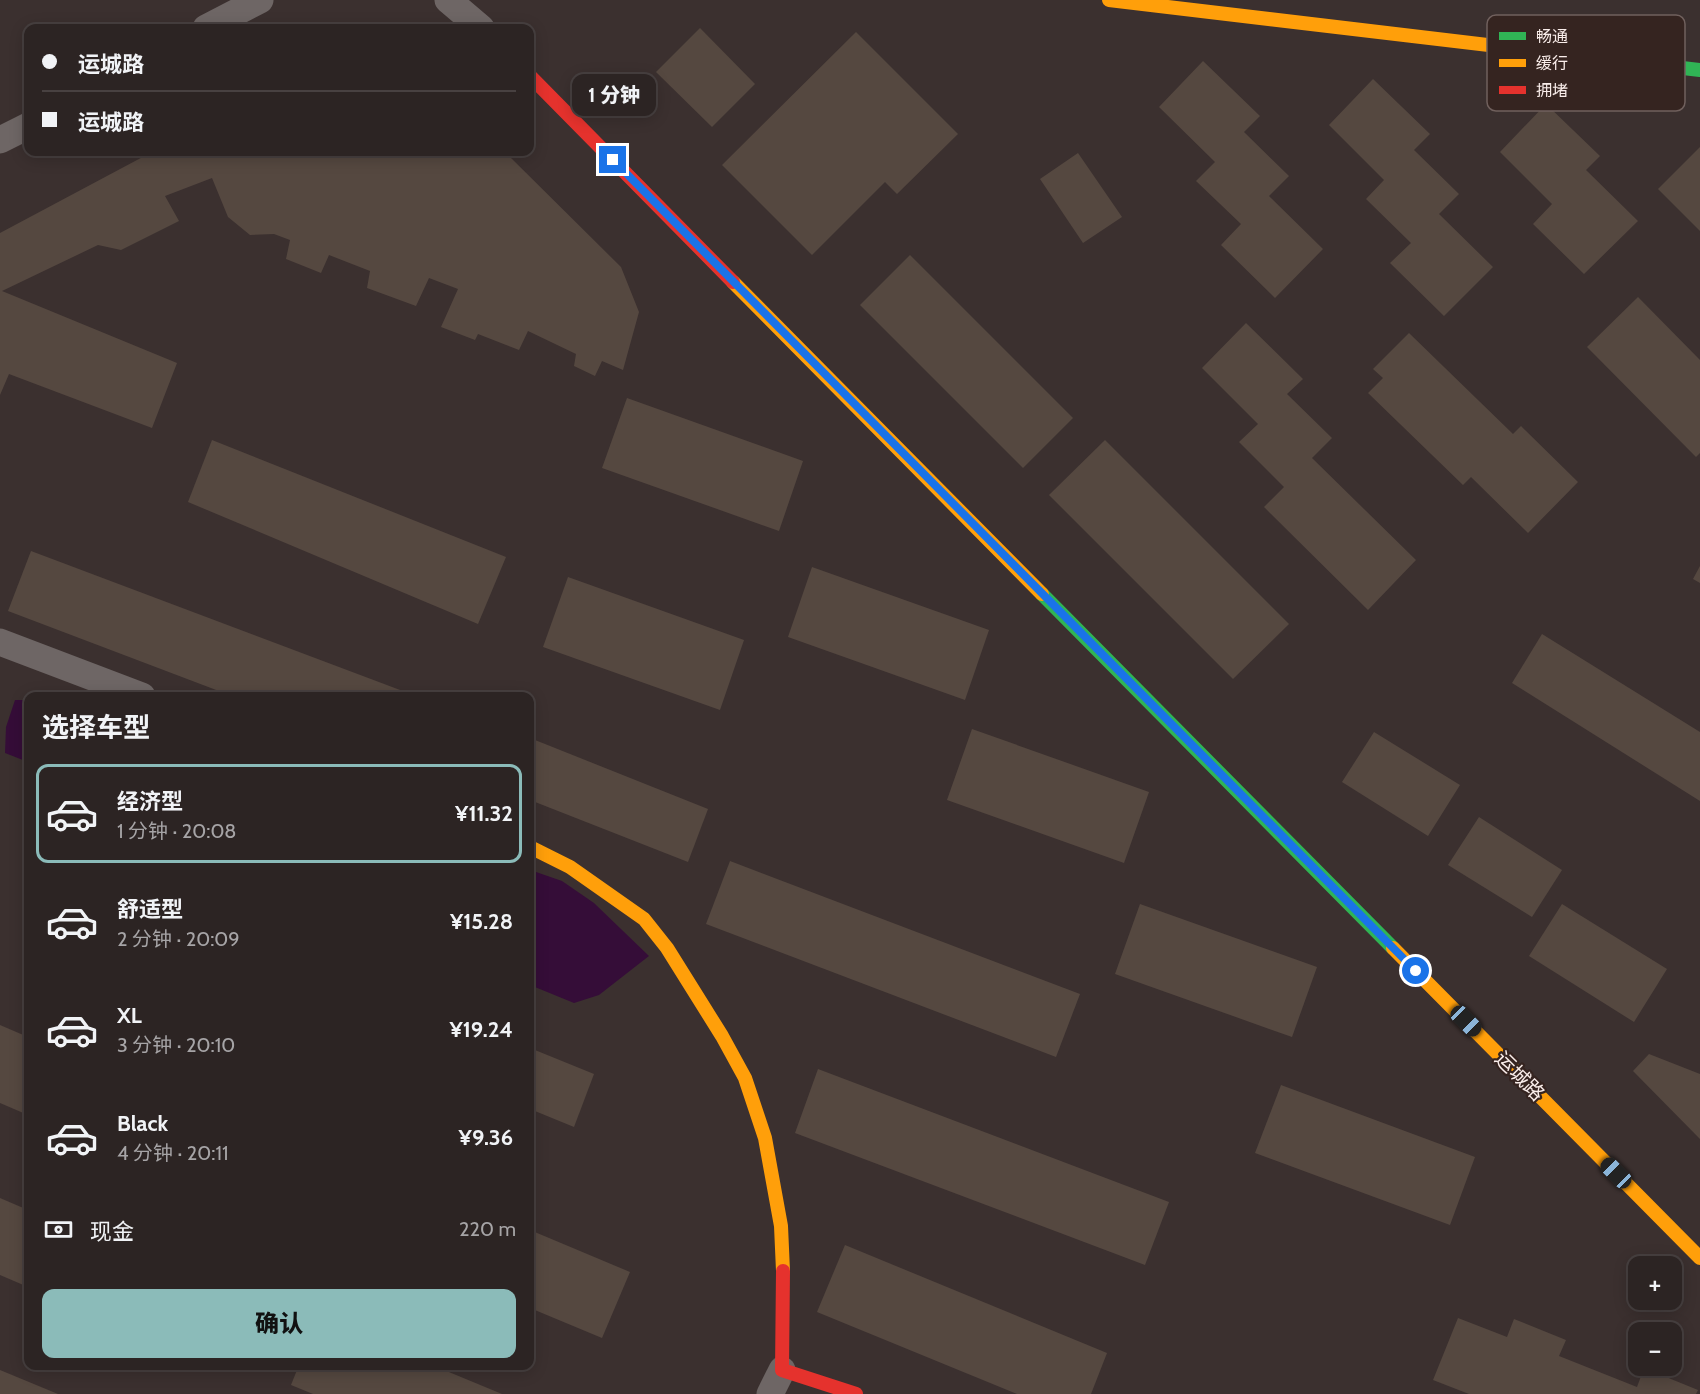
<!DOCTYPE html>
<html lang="zh">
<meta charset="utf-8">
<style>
:root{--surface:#2c2423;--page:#383030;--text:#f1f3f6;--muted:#a6a4a6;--line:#484141;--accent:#8bbbb9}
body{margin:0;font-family:Cabin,"Noto Sans SC",sans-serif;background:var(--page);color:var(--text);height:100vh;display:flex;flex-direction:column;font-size:22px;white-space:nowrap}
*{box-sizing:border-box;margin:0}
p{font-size:20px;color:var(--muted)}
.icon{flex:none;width:33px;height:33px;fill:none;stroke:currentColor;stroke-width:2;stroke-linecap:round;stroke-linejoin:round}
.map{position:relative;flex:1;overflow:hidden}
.side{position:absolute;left:24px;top:692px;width:510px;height:678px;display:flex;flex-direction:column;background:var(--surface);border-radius:12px;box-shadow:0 3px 15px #0003,0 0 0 2px var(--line)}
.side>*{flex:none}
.guide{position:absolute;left:24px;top:24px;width:510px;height:132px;border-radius:12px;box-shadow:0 3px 15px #0003,0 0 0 2px var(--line);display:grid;align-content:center;height:132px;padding:0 18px;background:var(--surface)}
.controls{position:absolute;left:1628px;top:1256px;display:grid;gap:12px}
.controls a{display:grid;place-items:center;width:54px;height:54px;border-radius:12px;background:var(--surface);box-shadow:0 3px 15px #0003,0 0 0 2px var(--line);font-size:30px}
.end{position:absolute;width:27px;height:27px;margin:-14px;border:8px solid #1a73e8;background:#fff;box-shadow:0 0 0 3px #fff}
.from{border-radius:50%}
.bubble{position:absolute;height:42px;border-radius:12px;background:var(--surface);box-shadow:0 3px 15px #0003,0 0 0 2px var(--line);font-size:20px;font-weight:800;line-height:42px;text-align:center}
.car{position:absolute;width:18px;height:36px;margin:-18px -9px;border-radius:8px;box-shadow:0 0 4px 2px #0007;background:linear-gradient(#222 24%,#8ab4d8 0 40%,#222 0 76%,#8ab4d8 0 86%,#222 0)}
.guide b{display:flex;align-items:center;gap:21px;height:57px;font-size:22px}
.guide b+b{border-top:2px solid var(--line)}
.guide i{width:15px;height:15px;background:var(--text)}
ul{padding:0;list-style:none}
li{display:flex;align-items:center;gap:18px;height:99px;margin:0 12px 9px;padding:0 6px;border:3px solid transparent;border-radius:12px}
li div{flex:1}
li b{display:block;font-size:22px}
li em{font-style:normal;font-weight:800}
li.active{border-color:var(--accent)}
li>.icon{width:54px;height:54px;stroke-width:1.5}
h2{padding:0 18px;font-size:27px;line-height:72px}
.pay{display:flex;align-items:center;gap:15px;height:66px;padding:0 18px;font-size:22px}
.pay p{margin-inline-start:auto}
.cta{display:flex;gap:12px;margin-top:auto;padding:12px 18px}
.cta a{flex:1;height:69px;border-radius:12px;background:var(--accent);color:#111;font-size:24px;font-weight:800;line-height:69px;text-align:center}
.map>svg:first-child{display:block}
</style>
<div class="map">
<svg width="1700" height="1394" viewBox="0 0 1700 1394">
<rect width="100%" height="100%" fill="#3b302f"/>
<g fill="#350d38">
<polygon points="15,700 28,700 28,762 5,753 6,727"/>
<polygon points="536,872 562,881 594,903 649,956 599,995 574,1003 530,985 530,881"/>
</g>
<g fill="#554840">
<polygon points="700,28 755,84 712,127 656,72"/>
<polygon points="856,32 958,134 897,194 885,182 812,255 722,165"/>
<polygon points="1203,61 1260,116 1244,132 1289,176 1269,196 1323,249 1275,298 1221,245 1241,224 1196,181 1215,162 1159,107"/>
<polygon points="1373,79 1430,134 1414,150 1459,194 1439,214 1493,267 1444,316 1390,263 1411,243 1366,199 1384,180 1329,125"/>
<polygon points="1546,104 1600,156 1586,170 1638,221 1584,274 1533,224 1552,204 1500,152"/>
<polygon points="1700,147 1700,231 1658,189"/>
<polygon points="152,152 505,152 621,267 639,312 623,370 602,361 595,376 574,366 576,354 528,331 519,350 478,334 475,340 441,327 458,289 429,278 416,306 367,288 370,271 329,255 321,273 286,259 290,240 274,234 250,235 228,217 212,178 165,196 179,221 121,250 98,245 2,291 177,363 152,428 9,374 0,395 0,233"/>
<polygon points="1078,153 1122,217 1083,243 1040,179"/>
<polygon points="910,255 1073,418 1023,468 860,305"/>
<polygon points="1638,297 1700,360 1700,453 1696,457 1587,347"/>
<polygon points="1246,323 1303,379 1287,394 1332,438 1312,458 1416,560 1368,610 1264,507 1284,487 1239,442 1258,424 1202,368"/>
<polygon points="1409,333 1513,434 1521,426 1578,482 1528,533 1471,477 1463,485 1368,393 1383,378 1373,369"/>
<polygon points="627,398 803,461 779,531 602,468"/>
<polygon points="212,440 506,557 478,624 188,502"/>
<polygon points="1105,440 1289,624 1233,679 1049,495"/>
<polygon points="31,551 416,696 232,696 8,611"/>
<polygon points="1700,566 1700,583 1693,579"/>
<polygon points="812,567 989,630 965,700 788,637"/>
<polygon points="568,577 744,640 720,710 543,647"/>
<polygon points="1542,634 1700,732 1700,801 1512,683"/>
<polygon points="972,729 1149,792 1124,863 947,800"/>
<polygon points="1374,732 1460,785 1428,836 1342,782"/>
<polygon points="530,738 708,809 688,862 530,800"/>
<polygon points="1479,817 1562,870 1532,917 1448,865"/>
<polygon points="730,861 1080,994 1056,1057 706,924"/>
<polygon points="1140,904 1317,967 1292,1037 1115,974"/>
<polygon points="1562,904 1667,969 1634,1022 1529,956"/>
<polygon points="0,1025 28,1037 28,1115 0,1103"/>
<polygon points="530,1048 594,1074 574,1127 530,1109"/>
<polygon points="1649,1054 1700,1074 1700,1139 1633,1071"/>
<polygon points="818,1069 1169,1202 1145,1265 795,1133"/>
<polygon points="1281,1085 1475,1157 1450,1225 1255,1153"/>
<polygon points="0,1198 28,1210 28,1287 0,1275"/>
<polygon points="530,1230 630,1272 602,1338 530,1308"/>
<polygon points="845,1245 1107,1353 1091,1394 1017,1394 817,1312"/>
<polygon points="1458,1318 1507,1337 1514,1319 1566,1340 1559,1356 1637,1387 1644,1368 1698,1390 1696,1394 1469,1394 1433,1380"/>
<polygon points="299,1365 432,1365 502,1394 313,1394 291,1385"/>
<polygon points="0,1370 58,1394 0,1394"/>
</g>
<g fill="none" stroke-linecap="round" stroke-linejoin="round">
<g stroke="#6e6665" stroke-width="27">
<polyline points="448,0 481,28"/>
<polyline points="206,28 260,0"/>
<polyline points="0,140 28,126"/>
<polyline points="0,642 142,696"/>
<polyline points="770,1394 782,1370"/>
</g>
<g stroke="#30b455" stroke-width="14">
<polyline points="1589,57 1700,70"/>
<polyline points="1042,594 1393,948"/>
</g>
<g stroke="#ff9f0a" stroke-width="14">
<polyline points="1109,0 1589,57"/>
<polyline points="733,282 1042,594"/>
<polyline points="530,847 570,867 644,919 667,948 722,1036 745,1078 765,1138 781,1226 783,1271"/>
<polyline points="1393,948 1700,1258"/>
</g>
<g stroke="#e5322d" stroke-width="14">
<polyline points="530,76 733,282"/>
<polyline points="783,1271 782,1370 856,1394"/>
</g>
</g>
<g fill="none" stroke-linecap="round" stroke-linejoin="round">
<polyline stroke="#1a73e8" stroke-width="8" points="613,160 1416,971"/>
</g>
<g text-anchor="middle" stroke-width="4.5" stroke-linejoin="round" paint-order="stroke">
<g font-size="20" fill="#f9edea" stroke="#352420">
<text transform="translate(1520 1076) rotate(45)" y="7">运城路</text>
</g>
</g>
<rect x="1487" y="15" width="198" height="96" rx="9" fill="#352420" stroke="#70605d" stroke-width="1.5"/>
<rect x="1499" y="32" width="27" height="8" fill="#30b455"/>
<rect x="1499" y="59" width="27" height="8" fill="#ff9f0a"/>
<rect x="1499" y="86" width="27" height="8" fill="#e5322d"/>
<g font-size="16" fill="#f9edea">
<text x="1536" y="42">畅通</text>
<text x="1536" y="69">缓行</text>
<text x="1536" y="96">拥堵</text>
</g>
</svg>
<div class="controls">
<a>+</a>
<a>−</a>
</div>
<i class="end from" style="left:1416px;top:971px"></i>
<i class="end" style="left:613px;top:160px"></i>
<div class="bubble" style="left:572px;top:74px;width:84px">1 分钟</div>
<i class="car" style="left:1466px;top:1021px;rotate:135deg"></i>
<i class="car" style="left:1616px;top:1173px;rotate:315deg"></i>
<div class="guide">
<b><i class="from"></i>运城路</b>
<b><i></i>运城路</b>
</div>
<section class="side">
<h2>选择车型</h2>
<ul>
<li class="active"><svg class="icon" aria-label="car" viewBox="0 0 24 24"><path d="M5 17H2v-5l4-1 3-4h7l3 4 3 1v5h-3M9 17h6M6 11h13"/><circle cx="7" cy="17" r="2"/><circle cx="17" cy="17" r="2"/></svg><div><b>经济型</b><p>1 分钟 · 20:08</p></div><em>¥11.32</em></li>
<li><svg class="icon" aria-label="car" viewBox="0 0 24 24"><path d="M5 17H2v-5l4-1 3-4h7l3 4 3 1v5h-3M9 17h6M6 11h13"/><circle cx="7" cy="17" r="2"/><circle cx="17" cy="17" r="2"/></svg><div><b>舒适型</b><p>2 分钟 · 20:09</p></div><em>¥15.28</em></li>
<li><svg class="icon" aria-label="car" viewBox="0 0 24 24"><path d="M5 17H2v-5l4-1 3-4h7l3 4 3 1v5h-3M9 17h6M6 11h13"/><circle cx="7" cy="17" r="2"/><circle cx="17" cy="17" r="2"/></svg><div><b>XL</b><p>3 分钟 · 20:10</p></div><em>¥19.24</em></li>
<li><svg class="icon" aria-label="car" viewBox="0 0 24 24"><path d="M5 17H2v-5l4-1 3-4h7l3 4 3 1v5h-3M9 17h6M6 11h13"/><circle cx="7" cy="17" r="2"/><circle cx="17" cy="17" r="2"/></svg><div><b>Black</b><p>4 分钟 · 20:11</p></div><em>¥9.36</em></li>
</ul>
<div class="pay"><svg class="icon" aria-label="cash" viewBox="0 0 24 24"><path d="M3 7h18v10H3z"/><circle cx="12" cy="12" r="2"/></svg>现金<p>220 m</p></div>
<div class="cta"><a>确认</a></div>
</section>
</div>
